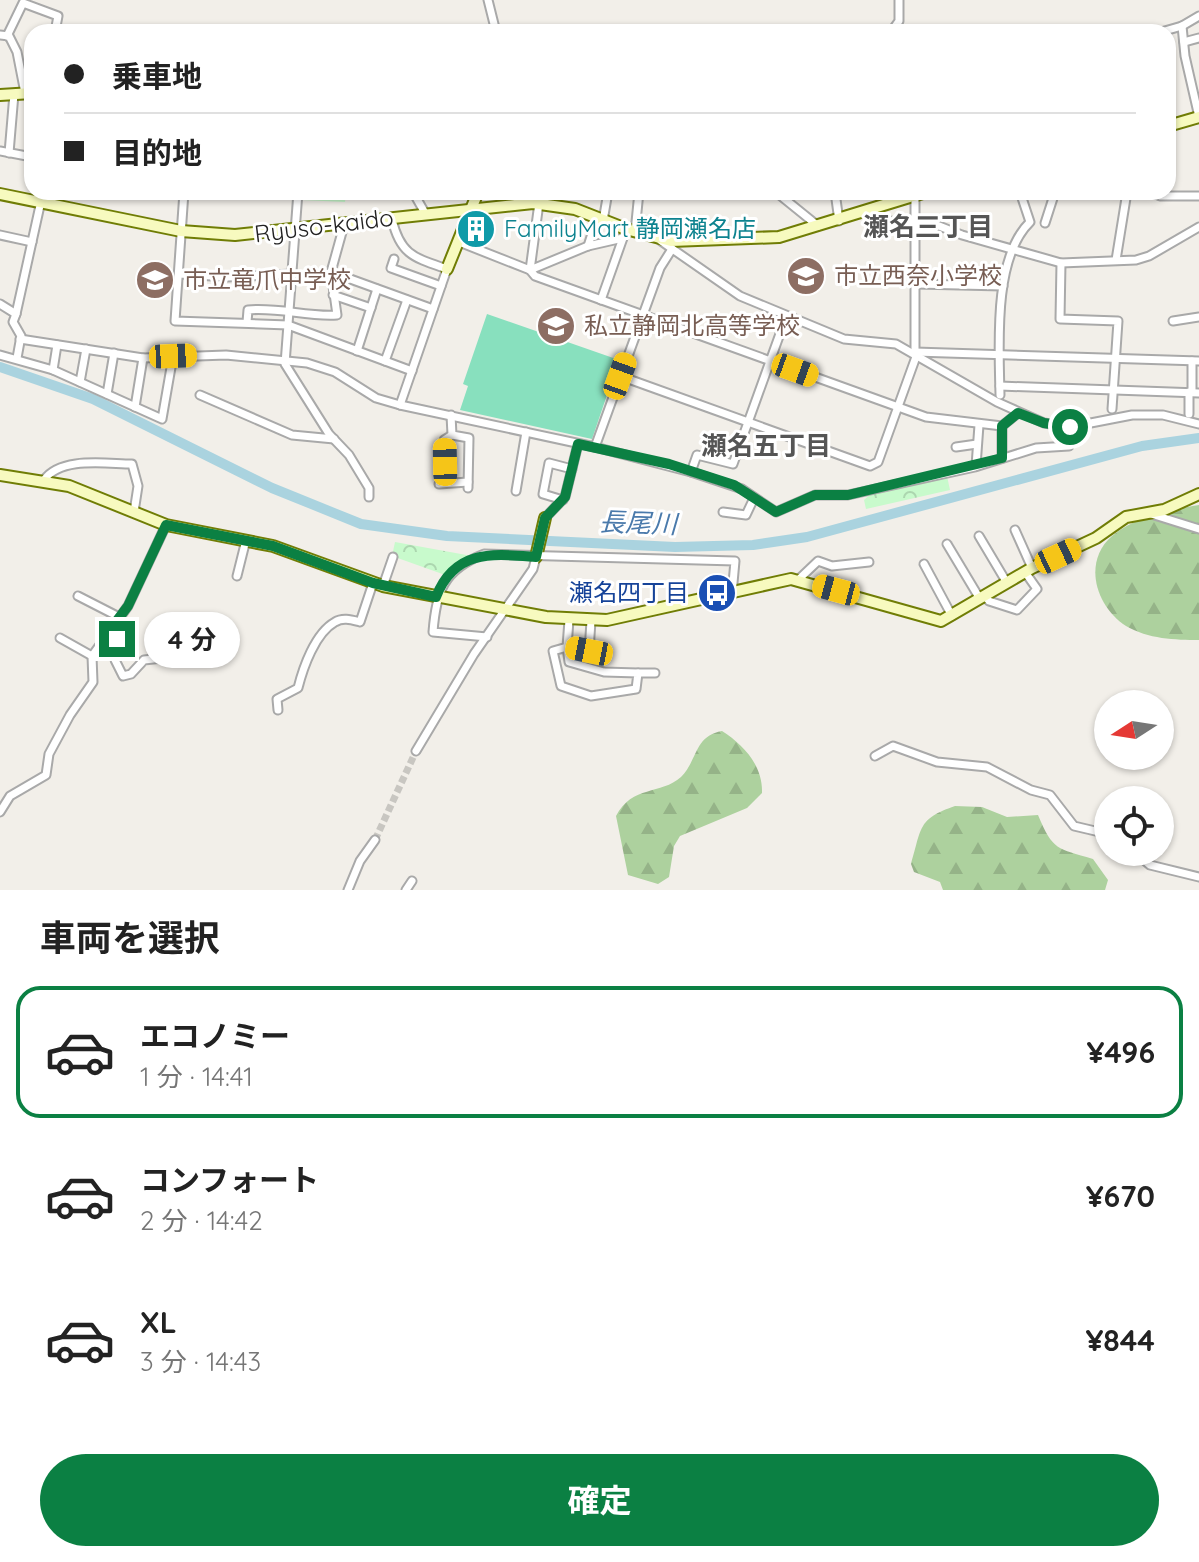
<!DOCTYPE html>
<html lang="ja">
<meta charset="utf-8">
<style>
:root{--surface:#fff;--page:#f6f6f6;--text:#222;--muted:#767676;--line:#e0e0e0;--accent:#0b8043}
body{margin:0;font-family:Quicksand,"Noto Sans JP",sans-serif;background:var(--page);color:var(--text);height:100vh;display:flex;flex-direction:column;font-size:30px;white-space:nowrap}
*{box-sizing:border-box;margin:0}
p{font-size:26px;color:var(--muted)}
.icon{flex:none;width:44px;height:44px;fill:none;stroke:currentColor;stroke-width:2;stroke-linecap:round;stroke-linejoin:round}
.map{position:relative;height:890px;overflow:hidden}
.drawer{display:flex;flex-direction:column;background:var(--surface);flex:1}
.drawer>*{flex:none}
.top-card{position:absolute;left:24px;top:24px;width:1152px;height:176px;border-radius:24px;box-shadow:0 2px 6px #0004;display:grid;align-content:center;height:176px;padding:0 40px;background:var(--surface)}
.needle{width:52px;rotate:258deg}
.fabs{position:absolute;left:1094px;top:690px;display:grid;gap:16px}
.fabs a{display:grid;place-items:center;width:80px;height:80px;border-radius:50%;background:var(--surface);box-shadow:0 2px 6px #0004;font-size:40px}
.end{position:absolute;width:36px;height:36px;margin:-18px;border:10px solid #0b8043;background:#fff;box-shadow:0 0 0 4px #fff}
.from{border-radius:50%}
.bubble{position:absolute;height:56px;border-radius:28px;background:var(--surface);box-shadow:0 2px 6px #0004;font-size:26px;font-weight:700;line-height:56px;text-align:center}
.car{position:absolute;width:24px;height:48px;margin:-24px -12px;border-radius:10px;box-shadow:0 0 6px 2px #0007;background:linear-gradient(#f5c518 24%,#345 0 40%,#f5c518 0 76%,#345 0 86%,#f5c518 0)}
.top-card b{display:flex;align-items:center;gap:28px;height:76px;font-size:30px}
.top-card b+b{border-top:2px solid var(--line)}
.top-card i{width:20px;height:20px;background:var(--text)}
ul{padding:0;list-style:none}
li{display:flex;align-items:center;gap:24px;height:132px;margin:0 16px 12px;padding:0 24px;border:4px solid transparent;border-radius:24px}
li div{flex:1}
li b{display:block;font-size:30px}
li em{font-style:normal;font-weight:700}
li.active{border-color:var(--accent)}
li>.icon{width:72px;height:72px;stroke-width:1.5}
h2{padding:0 40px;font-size:36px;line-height:96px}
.primary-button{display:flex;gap:16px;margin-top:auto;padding:16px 40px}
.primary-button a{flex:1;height:92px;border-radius:48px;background:var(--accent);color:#fff;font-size:32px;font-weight:700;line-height:92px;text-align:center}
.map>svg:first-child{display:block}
</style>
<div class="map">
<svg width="1199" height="890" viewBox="0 0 1199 890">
<defs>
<pattern id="forest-firs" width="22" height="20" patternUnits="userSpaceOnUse" patternTransform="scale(2)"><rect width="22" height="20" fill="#add19e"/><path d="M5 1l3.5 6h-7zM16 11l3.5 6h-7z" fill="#95b388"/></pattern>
<pattern id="park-crowns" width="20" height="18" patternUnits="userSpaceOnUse" patternTransform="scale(2)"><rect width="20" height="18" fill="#c8facc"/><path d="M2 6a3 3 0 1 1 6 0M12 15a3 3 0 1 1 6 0" fill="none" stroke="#acd6af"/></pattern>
</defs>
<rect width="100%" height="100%" fill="#f2efe9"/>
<g fill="url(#forest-firs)">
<path d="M1199 505V640C1175 640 1148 639 1126 626 1096 607 1082 562 1112 536 1134 517 1170 510 1199 505Z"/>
<path d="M722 731C744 745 763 766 762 793L747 808 680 836 674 846 669 877 658 884 628 875 616 816C632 785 661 795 681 777 698 760 694 736 722 731Z"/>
<path d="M955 806 982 807 1007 817 1038 815C1053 851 1057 848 1093 859L1108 880 1105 890H943L940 882 914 872 911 864C922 828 917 819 955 806Z"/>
</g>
<g fill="url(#park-crowns)">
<polygon points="302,192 346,192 345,202 302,200"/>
<polygon points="947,476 950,490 866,509 864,500 875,490"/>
<polygon points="395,542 472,556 448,576 392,556"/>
</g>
<polygon fill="#88e0be" points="487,314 619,360 592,439 460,410 468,386 463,384"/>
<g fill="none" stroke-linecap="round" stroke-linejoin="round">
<polyline stroke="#aad3df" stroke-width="10" points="0,367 93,399 272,488 361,524 447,536 675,547 753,545 807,537 1142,446 1199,438"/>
<polyline stroke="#c8c6c1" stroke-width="7" stroke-dasharray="7 3.5" stroke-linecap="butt" points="375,840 416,751"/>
<g stroke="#a9a9a9" stroke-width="11">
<g id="street">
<polyline points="488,0 496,32"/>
<polyline points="1182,26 1185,56 1199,117"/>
<polyline points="891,32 899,21 899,0"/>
<polyline points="1161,32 1182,26 1199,16"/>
<polyline points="0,35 9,36 17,52 25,93"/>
<polyline points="7,36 23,3 58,16 55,32"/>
<polyline points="1184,42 1199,38"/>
<polyline points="0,151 32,157"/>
<polyline points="9,153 14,94"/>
<polyline points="184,192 175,321 288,325 412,371"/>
<polyline points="203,192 269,192"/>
<polyline points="298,192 285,364 329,434 349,455 369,488 369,497"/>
<polyline points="413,192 425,213"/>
<polyline points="757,192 768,192"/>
<polyline points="776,192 818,226"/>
<polyline points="835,192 839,221"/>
<polyline points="1150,192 1160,196 1199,196"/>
<polyline points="915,196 915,352"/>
<polyline points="539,203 530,270 588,246 623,238 626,229"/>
<polyline points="872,209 880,221 929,222 962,235 1061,263 1136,260 1149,256 1199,227"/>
<path d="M392 219C400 255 415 258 447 269L400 405"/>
<polyline points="603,221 608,192"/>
<polyline points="1045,223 1055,192"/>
<polyline points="344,225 331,272 433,309"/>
<polyline points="635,232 639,192"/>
<polyline points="0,235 32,242"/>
<polyline points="661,241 740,296 844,339 896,344 997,402 1044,423 1070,427 1132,415 1163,415 1199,424"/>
<polyline points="459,242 530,270 535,276 926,417 1002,426 1018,413"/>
<polyline points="588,246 597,218"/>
<polyline points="672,249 660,268 595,447 691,472 697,455 733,464 786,317"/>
<polyline points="394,259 391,268 441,286"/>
<polyline points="1116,260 1127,192"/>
<polyline points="1061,263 1060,319 1118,321 1112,409"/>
<polyline points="179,274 228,277 293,274"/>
<polyline points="916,284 1003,286"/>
<polyline points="333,295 371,308"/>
<polyline points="601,300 623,238"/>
<polyline points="0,304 16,314 13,322 21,336 17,358"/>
<polyline points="16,314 43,192"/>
<polyline points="1173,321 1199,317"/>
<path d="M247 322 248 310C279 307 307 317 337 315L331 272"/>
<polyline points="20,339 143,358 226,355 307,363 335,372 376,398 400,405 595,447"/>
<polyline points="357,351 377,289"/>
<polyline points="915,352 1199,361"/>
<polyline points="0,355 53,370 162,419 173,356"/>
<polyline points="385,361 407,300"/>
<polyline points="53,370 57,345"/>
<polyline points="620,376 870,466 878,462 917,354"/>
<polyline points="80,382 86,349"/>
<polyline points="1000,386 1199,393"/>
<polyline points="1192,392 1192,361"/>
<polyline points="107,394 114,353"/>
<polyline points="200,395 292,435 334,439"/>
<path d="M1000 395C999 345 993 258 1030 222L1020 192"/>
<polyline points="135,407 143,358"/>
<polyline points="1189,414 1189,392"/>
<polyline points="451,415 452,435 469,438 468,488"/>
<polyline points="956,447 977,444"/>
<polyline points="1002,458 1002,426"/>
<polyline points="976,466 979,425"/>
<polyline points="691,472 742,489 776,512 815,495 848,495 975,467 1036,448 1069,446"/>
<path d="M44 480C61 456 107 464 132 464L138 486 134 512"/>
<polyline points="445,483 444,440 452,435"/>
<polyline points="439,484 468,482"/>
<polyline points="516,491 526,432"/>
<polyline points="563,500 543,494 549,463 572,469"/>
<polyline points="723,512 746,515 754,498"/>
<polyline points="1148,513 1199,529"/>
<polyline points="545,518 565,497 578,444"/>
<polyline points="1015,530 1032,568"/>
<polyline points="979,536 1007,583"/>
<polyline points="947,544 980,599"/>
<polyline points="924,564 952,616"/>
<polyline points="237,576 246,540"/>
<polyline points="798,580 818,561 832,566 869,562"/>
<polyline points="383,586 393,557"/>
<polyline points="78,596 121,618"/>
<polyline points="985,596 989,601 1017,610 1037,589 1025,572"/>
<polyline points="569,620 567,647 553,651 561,686 591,696 636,689 638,673 604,672 569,662 567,647 589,651 591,621"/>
<polyline points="106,635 121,642 115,660 123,676 131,674 144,660 172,657 177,652"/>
<path d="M487 637 433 632C436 592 443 570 484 554L735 561 732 594"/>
<polyline points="60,638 92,656"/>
<polyline points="638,673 655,673"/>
<path d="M278 710 277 699 298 688C303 668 315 633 335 622 343 617 352 620 360 622L373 583"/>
<polyline points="416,751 474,654 533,569 536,557"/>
<polyline points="875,756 893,746 937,762 987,767 1031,790 1050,795 1074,826 1108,834"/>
<polyline points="0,812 10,796 46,775 49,754 70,715 93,682 92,656 128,606 166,525"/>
<polyline points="1135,852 1150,865 1199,877"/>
<polyline points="348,890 360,861 375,840"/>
<polyline points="406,890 412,881"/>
</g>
</g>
<g stroke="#707d05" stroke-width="14">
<g id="secondary">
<polyline points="0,95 32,93"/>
<polyline points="1168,126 1199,117"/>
<polyline points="527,192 533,203"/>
<polyline points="0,194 181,231 235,235 533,203 575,209 626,229 671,241 779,237 926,192"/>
<polyline points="447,269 478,192"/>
<polyline points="0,475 69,486 166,525 273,546 383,586 546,617 607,620 791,579 941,621 1032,568 1096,538 1126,517 1164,510 1199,494"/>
<polyline points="536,557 545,518"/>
</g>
</g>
<use href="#street" stroke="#fff" stroke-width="7"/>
<use href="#secondary" stroke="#f7fabf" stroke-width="10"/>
</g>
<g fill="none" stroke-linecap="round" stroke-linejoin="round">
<path stroke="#0b8043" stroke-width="10" d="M117 639 106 635 128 606 166 525 273 546 373 583 436 597C455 548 495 554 536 557L545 518 565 497 578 444 669 464 734 485 776 512 815 495H848L1002 458V426L1018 413 1044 423 1070 427"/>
</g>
<defs>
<g id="building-disc" transform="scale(2)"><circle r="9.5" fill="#0f9aa8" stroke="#fff"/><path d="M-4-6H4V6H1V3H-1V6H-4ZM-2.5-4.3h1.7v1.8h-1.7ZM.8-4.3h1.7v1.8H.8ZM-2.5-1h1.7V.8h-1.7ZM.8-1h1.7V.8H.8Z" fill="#fff"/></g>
<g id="school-disc" transform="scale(2)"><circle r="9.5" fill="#8d6e63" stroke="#fff"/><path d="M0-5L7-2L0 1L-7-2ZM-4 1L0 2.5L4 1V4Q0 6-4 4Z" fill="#fff"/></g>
<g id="bus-disc" transform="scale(2)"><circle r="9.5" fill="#1a4fb4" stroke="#fff"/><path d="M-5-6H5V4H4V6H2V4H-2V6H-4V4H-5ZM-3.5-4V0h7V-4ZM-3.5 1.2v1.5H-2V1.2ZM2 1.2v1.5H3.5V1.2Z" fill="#fff"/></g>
</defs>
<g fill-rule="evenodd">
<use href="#building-disc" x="476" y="229"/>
<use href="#school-disc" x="806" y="276"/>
<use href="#school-disc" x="155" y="280"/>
<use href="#school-disc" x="556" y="326"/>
<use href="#bus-disc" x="717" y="593"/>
</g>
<g text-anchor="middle" stroke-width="6" stroke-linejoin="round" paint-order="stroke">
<g font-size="24" fill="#222" stroke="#fff">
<text transform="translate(324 226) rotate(-7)" y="8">Ryuso-kaido</text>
</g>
<g font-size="24" fill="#0d838f" stroke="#fff" text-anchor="start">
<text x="504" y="237">FamilyMart 静岡瀬名店</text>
</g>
<g font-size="24" fill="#785e54" stroke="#fff" text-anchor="start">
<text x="834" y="284">市立西奈小学校</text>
<text x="183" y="288">市立竜爪中学校</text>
<text x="584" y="334">私立静岡北高等学校</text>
</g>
<g font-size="24" fill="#164399" stroke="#fff" text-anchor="end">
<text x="689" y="601">瀬名四丁目</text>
</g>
<g font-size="26" font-weight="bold" fill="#555" stroke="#fff">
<text x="928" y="236">瀬名三丁目</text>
<text x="766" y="455">瀬名五丁目</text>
</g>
<g font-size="26" font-style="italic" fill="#4a7aab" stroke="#fff">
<text transform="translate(638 523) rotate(2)" y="9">長尾川</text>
</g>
</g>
</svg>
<div class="fabs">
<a><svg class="needle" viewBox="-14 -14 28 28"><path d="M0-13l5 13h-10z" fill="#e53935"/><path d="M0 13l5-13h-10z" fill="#767676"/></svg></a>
<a><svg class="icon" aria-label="locate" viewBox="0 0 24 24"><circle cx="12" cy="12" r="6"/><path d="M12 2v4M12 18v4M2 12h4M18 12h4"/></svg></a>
</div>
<i class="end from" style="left:1070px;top:427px"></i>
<i class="end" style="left:117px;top:639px"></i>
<div class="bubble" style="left:144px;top:612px;width:96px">4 分</div>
<i class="car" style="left:173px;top:356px;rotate:88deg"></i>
<i class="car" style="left:795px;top:370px;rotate:110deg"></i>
<i class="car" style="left:620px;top:376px;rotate:20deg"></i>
<i class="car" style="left:445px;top:462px;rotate:359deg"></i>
<i class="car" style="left:1058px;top:556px;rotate:65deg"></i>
<i class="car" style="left:836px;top:590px;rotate:285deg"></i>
<i class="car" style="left:589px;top:651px;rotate:281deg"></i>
<div class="top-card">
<b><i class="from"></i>乗車地</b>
<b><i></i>目的地</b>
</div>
</div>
<section class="drawer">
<h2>車両を選択</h2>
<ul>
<li class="active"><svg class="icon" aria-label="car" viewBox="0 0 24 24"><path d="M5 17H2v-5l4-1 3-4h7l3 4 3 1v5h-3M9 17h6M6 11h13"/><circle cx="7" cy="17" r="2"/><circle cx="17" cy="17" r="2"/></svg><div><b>エコノミー</b><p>1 分 · 14:41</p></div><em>¥496</em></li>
<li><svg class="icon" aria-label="car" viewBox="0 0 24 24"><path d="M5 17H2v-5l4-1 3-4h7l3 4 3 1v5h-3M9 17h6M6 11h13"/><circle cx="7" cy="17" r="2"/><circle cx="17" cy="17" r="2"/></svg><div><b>コンフォート</b><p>2 分 · 14:42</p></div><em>¥670</em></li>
<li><svg class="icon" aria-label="car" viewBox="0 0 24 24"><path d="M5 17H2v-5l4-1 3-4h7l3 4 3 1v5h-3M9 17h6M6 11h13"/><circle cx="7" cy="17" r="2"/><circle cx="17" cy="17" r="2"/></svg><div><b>XL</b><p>3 分 · 14:43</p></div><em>¥844</em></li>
</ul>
<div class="primary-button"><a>確定</a></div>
</section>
